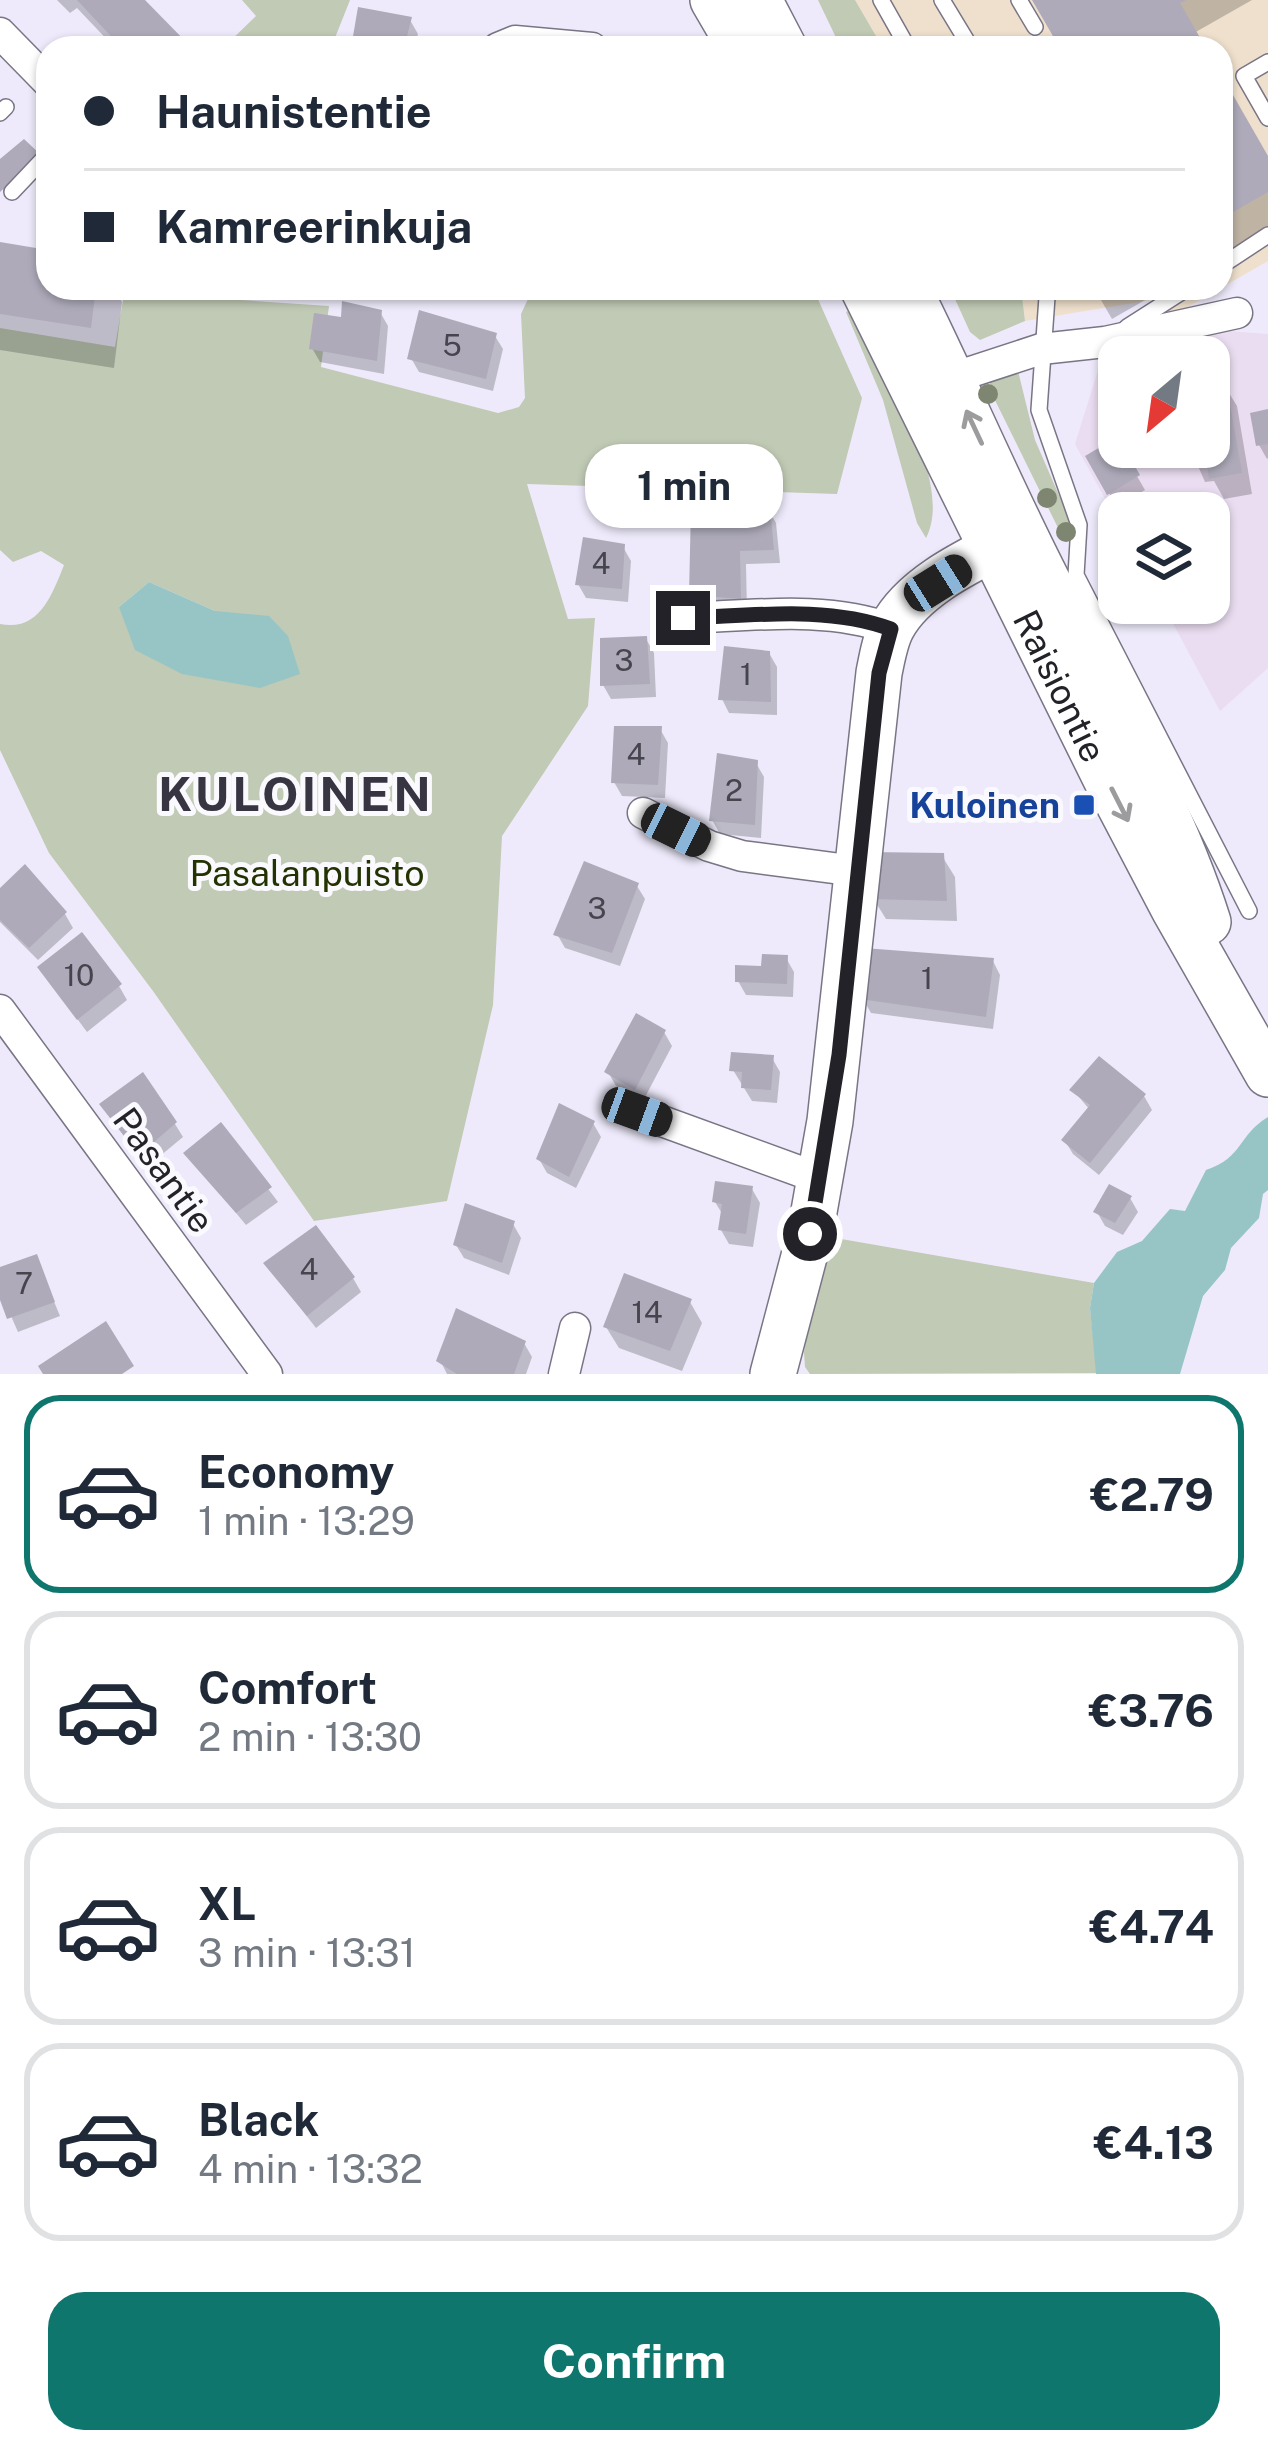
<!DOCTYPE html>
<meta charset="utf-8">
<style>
:root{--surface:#fff;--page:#f6f6f7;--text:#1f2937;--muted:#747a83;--line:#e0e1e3;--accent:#0f766e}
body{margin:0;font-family:"Public Sans",sans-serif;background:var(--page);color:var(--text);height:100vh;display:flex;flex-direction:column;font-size:45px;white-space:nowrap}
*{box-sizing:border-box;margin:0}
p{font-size:39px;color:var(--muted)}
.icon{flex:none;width:66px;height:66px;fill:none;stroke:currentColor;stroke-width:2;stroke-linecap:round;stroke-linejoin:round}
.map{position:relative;height:1374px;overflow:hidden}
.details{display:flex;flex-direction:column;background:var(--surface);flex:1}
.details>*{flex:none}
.top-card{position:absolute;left:36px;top:36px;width:1197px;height:264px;border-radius:36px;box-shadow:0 3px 9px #0004;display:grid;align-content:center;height:264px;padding:0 48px;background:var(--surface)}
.needle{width:78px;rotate:209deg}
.fabs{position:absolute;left:1098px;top:336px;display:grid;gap:24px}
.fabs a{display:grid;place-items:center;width:132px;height:132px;border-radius:24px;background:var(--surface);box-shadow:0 3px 9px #0004;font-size:60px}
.end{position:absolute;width:54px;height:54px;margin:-27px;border:15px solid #232228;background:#fff;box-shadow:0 0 0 6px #fff}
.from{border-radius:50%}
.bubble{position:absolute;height:84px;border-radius:36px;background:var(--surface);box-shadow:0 3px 9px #0004;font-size:39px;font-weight:700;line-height:84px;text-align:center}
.car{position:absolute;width:36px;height:72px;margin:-36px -18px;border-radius:15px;box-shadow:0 0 9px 3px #0007;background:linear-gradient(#222 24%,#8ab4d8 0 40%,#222 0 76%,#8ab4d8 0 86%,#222 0)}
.top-card b{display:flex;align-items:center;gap:42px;height:114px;font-size:45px}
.top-card b+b{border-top:3px solid var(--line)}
.top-card i{width:30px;height:30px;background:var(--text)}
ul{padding:21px 0 0;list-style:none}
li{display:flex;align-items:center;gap:36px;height:198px;margin:0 24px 18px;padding:0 24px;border:6px solid var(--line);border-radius:36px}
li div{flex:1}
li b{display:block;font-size:45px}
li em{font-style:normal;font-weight:700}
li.active{border-color:var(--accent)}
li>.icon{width:108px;height:108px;stroke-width:1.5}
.button{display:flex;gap:24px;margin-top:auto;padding:24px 48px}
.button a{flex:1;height:138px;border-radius:36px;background:var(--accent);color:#fff;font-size:48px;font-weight:700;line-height:138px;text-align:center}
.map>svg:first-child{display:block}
</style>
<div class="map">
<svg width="1268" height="1374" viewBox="0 0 1268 1374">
<rect width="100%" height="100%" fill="#eeeafb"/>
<g fill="#efe0cd">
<polygon points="855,0 1268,0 1268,261 1221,288 1221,48 883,48"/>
<polygon points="1021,288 1221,288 1169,318 1157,299 1025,321"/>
</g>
<path fill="#eaddf1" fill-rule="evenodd" d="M1215 330 1268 334V668L1220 711 1162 603H1209V513H1119V524L1075 444 1101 361ZM1119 357H1209V447H1119Z"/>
<g fill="#c0cab4" fill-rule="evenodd">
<polygon points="242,0 350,0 331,48 223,48 256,16"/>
<polygon points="818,0 855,0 883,48 841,48"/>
<path d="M125 288H183L182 296 329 306 321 367 498 413 519 407 525 398 521 314 528 299 556 288H813L862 398 837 494 527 484 568 619 595 618 588 706 502 836 493 1005 447 1201 314 1221 153 991 49 853 0 750V624C39 632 52 595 64 565L41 551 13 562 0 550V328L115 347ZM149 582 215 611 119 607Z"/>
<polygon points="950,288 1021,288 1025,321 980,340 970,332"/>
<path d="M852 309C879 364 956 480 926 538L917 523 883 400 846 312Z"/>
<polygon points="1018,371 1035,440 1074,530 1071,540 1063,538 989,388 991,379"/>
<polygon points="824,1236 1094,1283 1090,1308 1097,1373 810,1374 805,1367 804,1352"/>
</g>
<g fill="#97c5c5">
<polygon points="149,582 215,611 269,616 288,636 300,674 260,688 182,674 135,650 119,607"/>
<path d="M1268 1117V1190L1263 1194 1259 1218 1231 1248 1225 1270 1203 1296 1180 1374H1096L1090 1308 1094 1283 1117 1252 1142 1241 1170 1209 1185 1211 1206 1170C1244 1157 1237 1136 1268 1117Z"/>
</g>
<g fill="#0003">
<polygon points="57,0 141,0 187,48 115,48 77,8 70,13"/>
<polygon points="1036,0 1252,0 1194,33 1203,48 1055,48 1061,44"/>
<polygon points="410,20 418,34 414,48 354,48"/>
<polygon points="1221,80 1268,162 1268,230 1221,257"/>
<polygon points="0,245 48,253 48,288 113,288 122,302 114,368 0,350"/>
<polygon points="1094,288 1166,288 1112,319"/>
<polygon points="380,312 388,326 384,374 320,362 312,348 343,321"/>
<polygon points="495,336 503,349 493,391 419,372 411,358"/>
<polygon points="1224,385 1237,406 1252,494 1224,499 1214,481 1205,482 1191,450 1184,447 1209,447 1209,387"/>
<polygon points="1268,412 1268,458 1267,459 1259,445"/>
<polygon points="1119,445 1145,490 1117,507 1089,457"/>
<polygon points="768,509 776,523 780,563 746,564 747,612 700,608 692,594"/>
<polygon points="623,547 631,561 628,602 586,598 578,584"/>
<polygon points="646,639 654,653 656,697 611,699 603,685"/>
<polygon points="769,653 777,667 777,715 729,713 722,699"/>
<polygon points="660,729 668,743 665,798 622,796 614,782"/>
<polygon points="756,763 764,777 761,838 720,834 712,820"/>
<polygon points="942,856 955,877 957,921 886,919 873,898"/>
<polygon points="637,886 645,899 620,966 565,948 557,934"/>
<polygon points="0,892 65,914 73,928 38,960 0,922"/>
<polygon points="786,958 794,972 793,997 746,995 738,981"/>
<polygon points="993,961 1000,975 993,1029 871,1013 863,999"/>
<polygon points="49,981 119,986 127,1000 87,1032"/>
<polygon points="664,1032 672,1046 643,1101 616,1086 608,1072"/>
<polygon points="772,1058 780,1072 777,1103 752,1101 733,1070"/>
<polygon points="1073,1090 1144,1096 1152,1110 1099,1175 1073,1154 1065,1141 1090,1110"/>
<polygon points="110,1118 175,1124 183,1137 148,1166"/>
<polygon points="593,1123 601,1137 576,1188 547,1173 539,1159"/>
<polygon points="221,1126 278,1202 246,1225 187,1154"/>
<polygon points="752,1189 760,1203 753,1247 729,1244 721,1230 723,1215 715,1202"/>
<polygon points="1130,1198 1138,1212 1123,1235 1105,1226 1097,1212"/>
<polygon points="513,1224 521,1238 509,1275 464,1258 456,1245"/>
<polygon points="36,1258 60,1316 18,1332 0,1291 0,1270"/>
<polygon points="266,1264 353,1278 361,1292 316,1328"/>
<polygon points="690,1302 702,1323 682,1371 619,1348 606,1327"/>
<polygon points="524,1343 532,1357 526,1374 447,1374 440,1360"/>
</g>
<g fill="#aeaaba">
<polygon points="77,0 145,0 192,48 122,48"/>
<polygon points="1032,0 1186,0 1180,3 1206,48 1049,48 1057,43"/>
<polygon points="358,7 412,17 404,48 351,48"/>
<polygon points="1221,74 1268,156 1268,192 1221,219"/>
<polygon points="24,139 41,155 0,192 0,159"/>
<polygon points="0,242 48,250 48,288 96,288 91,328 0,314"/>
<polygon points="342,301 382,310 377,361 309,349 314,313 341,317"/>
<polygon points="419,310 497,333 486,379 407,359"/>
<polygon points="1226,381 1242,473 1209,479 1206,459 1190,462 1188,447 1209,447 1209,384"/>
<polygon points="1268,409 1268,444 1256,446 1250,413"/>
<polygon points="1119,436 1119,447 1124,447 1140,475 1107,495 1085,456"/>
<polygon points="691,506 770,506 774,550 740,551 741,599 689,595"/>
<polygon points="583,537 625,544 622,589 575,585"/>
<polygon points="647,636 650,684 600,686 600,638"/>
<polygon points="724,646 770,651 771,702 718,700"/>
<polygon points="614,726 662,726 658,785 611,783"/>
<polygon points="717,753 758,760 755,825 709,821"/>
<polygon points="869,852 944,853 947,901 870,899"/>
<polygon points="584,861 639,883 612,953 553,935"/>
<polygon points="25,864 67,912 29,948 0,920 0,888"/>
<polygon points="82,932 122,984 77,1020 37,967"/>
<polygon points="864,948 994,958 986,1017 860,999"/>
<polygon points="762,954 788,955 787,984 735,982 735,965 761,966"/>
<polygon points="636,1013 666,1030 635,1090 604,1072"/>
<polygon points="731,1052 774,1055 771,1090 741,1088 742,1072 729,1071"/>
<polygon points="1099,1056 1146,1094 1090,1163 1061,1140 1090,1105 1069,1090"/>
<polygon points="143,1072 177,1122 139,1155 99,1104"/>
<polygon points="559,1103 595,1121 569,1177 536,1159"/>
<polygon points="221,1122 272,1187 236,1213 183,1153"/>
<polygon points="715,1181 753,1186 746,1234 718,1230 722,1204 712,1202"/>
<polygon points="1109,1184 1132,1196 1115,1223 1093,1212"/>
<polygon points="465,1203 515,1221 502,1263 453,1245"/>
<polygon points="316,1225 355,1277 307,1316 263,1263"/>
<polygon points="37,1254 55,1302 7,1319 0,1300 0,1267"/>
<polygon points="624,1273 692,1299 670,1351 603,1327"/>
<polygon points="456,1308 526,1341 514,1374 457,1374 436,1361"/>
<polygon points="106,1321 134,1366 122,1374 43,1374 38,1366"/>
</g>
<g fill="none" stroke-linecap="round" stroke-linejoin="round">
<g stroke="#797585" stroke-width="18">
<g id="lane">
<polyline points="881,0 908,48"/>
<polyline points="942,0 971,48"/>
<polyline points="1019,0 1035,27"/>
<polyline points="1268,62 1244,76 1268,118"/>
<polyline points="0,113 6,107"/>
<polyline points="12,192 48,154"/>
<polyline points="1221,266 1268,235"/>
<polyline points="1042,288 1047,297 1039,410 1079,525 1076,575 1249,911"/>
<polyline points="1127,327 1188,288"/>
</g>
</g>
<g stroke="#797585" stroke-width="33">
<g id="street">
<polyline points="0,33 48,82"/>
<polyline points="498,48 515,41 592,48"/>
<polyline points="934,384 1041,349 1105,342 1237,313"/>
<path d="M683 618C751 616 826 605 891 629"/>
<polyline points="643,813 709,846 742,856 856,871"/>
<polyline points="0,1010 267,1374"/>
<polyline points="637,1112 821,1179"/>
<polyline points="564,1374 575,1328"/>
</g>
</g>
<g stroke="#797585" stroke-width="48">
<g id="secondary">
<polyline points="713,0 741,48"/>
<polyline points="759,0 784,48"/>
<path id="s1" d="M863 288 1111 789 1174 909 1268 1074"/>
<path d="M908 288C957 386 999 487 1049 584 1105 693 1171 805 1208 922"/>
<path d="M773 1374 810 1234 830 1121 879 673C882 658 885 640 892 627 916 582 980 556 1023 533"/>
</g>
</g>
<use href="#lane" stroke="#fff" stroke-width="15"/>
<use href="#street" stroke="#fff" stroke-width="30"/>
<use href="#secondary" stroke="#fff" stroke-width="45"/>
</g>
<g fill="#7e8571">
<circle cx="988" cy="394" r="10"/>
<circle cx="1047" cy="498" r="10"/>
<circle cx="1066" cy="532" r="10"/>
</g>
<defs><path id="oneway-shaft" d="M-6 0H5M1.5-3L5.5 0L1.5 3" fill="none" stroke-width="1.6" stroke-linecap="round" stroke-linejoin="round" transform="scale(3)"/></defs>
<g stroke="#9c9c9e">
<use href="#oneway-shaft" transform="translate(974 427) rotate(-115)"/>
<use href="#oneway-shaft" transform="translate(1120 805) rotate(63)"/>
</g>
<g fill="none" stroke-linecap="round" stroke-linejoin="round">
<path stroke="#232228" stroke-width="15" d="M683 618C751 616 826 605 891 629L879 673 839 1055 810 1234"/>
</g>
<rect fill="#1a4fb4" stroke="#faf9fd" stroke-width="4.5" x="1072" y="793" width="24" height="24" rx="6"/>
<g text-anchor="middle" stroke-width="10" stroke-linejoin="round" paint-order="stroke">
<g font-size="30" fill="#46444c">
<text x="452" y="356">5</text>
<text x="601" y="574">4</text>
<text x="624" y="671">3</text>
<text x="746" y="685">1</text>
<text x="636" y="765">4</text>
<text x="734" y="801">2</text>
<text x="597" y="919">3</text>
<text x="79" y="986">10</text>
<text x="927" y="989">1</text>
<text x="309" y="1280">4</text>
<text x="24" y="1294">7</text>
<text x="647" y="1323">14</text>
</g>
<g font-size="36" fill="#232228" stroke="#faf9fd">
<text dy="13" stroke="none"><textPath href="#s1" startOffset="444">Raisiontie</textPath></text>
<text transform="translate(164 1170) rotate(54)" y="13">Pasantie</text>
</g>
<g font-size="36" font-weight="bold" fill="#164399" stroke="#faf9fd" text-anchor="end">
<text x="1060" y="818">Kuloinen</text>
</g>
<g font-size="36" fill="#223200" stroke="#faf9fd">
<text x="307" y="886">Pasalanpuisto</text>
</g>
<g font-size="48" font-weight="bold" letter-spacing="3" fill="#383542" stroke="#faf9fd">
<text x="296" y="811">KULOINEN</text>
</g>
</g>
</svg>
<div class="fabs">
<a><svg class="needle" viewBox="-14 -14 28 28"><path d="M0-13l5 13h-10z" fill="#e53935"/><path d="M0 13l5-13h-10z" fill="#747a83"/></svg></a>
<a><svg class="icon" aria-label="layers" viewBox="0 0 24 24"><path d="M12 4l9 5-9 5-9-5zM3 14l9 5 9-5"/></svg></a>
</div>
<i class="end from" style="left:810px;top:1234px"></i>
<i class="end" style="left:683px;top:618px"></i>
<div class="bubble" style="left:585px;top:444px;width:198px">1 min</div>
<i class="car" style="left:938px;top:583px;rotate:58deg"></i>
<i class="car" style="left:676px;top:830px;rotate:116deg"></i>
<i class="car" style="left:637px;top:1112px;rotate:110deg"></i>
<div class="top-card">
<b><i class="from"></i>Haunistentie</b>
<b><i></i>Kamreerinkuja</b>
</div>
</div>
<section class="details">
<ul>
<li class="active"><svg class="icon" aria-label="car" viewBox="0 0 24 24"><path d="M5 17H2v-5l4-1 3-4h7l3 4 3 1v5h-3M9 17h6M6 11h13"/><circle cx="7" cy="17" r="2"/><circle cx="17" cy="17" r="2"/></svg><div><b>Economy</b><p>1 min · 13:29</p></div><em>€2.79</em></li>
<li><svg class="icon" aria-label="car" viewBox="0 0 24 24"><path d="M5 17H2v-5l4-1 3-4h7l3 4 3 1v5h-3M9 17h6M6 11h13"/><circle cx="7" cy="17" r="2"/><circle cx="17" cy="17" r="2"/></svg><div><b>Comfort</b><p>2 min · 13:30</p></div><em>€3.76</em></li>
<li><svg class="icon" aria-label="car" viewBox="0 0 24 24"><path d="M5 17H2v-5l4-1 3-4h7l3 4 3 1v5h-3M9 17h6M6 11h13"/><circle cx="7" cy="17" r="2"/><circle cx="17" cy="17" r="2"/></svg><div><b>XL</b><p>3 min · 13:31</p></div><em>€4.74</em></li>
<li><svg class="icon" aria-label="car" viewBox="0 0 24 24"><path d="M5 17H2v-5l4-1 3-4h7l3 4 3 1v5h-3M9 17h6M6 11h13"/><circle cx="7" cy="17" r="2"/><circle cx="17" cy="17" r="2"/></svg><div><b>Black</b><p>4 min · 13:32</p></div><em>€4.13</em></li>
</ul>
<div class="button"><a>Confirm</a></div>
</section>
